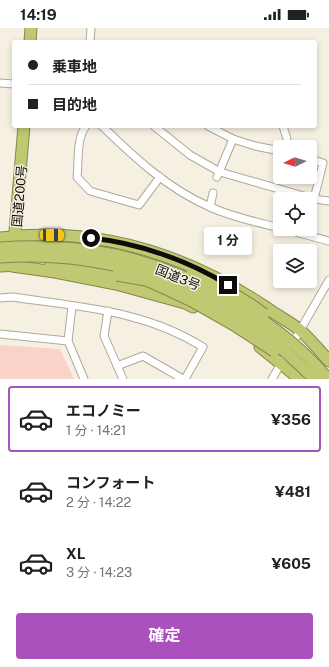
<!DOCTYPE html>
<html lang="ja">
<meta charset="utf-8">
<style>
:root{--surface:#fff;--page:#f6f6f6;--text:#202124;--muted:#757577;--line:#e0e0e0;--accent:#aa51bd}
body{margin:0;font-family:"Public Sans","Noto Sans JP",sans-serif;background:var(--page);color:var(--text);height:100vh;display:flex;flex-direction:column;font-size:15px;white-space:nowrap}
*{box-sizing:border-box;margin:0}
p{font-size:13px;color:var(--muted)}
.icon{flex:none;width:22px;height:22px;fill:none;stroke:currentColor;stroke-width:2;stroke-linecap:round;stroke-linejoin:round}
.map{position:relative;height:351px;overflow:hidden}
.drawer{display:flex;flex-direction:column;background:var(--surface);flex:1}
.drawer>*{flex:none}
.hud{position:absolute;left:12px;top:12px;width:305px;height:88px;border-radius:4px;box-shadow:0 2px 6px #0003;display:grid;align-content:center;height:88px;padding:0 16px;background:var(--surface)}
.needle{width:26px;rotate:265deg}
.fabs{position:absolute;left:273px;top:112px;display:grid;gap:8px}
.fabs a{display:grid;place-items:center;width:44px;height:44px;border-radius:4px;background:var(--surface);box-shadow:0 2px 6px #0003;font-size:20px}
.end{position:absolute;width:18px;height:18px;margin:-9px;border:5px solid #0e0c08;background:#fff;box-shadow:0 0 0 2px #fff}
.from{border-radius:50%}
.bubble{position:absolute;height:28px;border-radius:4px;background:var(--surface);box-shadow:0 2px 6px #0003;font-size:13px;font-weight:700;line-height:28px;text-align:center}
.car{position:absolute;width:12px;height:24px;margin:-12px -6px;border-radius:5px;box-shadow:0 0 3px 1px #0007;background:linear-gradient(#f5c518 24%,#345 0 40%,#f5c518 0 76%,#345 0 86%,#f5c518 0)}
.hud b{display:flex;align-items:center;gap:14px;height:38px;font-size:15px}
.hud b+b{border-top:1px solid var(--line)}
.hud i{width:10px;height:10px;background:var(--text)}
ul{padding:7px 0 0;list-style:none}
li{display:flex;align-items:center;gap:12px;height:66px;margin:0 8px 6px;padding:0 8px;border:2px solid transparent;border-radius:4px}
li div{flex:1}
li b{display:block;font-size:15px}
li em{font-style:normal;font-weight:700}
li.current{border-color:var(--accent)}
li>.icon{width:36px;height:36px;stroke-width:1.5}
.button{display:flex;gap:8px;margin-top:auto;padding:8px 16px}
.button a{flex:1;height:46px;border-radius:4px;background:var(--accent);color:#fff;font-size:16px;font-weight:700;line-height:46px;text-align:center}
.status{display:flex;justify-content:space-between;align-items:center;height:28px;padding:0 20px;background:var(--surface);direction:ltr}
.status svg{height:11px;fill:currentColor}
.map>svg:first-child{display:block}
</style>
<div class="status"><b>14:19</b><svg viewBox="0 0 49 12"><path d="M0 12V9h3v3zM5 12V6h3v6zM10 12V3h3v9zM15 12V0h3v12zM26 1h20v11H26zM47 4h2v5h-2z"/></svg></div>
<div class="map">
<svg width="329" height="351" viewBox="0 0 329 351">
<rect width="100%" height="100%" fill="#f6f0e2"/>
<polygon fill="#fad3c8" points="0,317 60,321 74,351 0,351"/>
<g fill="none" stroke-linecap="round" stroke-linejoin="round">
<g stroke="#aea99b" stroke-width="9">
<g id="minor">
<polyline points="90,14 91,0"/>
<polyline points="0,55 14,56"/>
<path d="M86 98C76 111 79 133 77 149L90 163 139 177 160 149"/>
<path d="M102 98C134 129 168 161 210 179 232 189 256 194 280 200"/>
<polyline points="154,98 190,127 220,144 314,171 329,173"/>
<polyline points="208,98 233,111 255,118 280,123"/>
<polyline points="283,98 287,111 286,119"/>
<polyline points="310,131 323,135 314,171"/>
<polyline points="217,149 233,111"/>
<polyline points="210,179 213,165"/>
<polyline points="284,201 329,213"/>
<path d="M0 270 12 269C80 279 144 282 203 319L185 351"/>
<polyline points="72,278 68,313 84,351"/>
<polyline points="108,283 104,308 123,351"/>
<polyline points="0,306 68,313"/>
<polyline points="117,338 143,328 183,351"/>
<polyline points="272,351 329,252"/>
</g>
</g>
<g stroke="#82874d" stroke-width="13">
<g id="highway">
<polyline points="30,14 31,0"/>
<path d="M0 210C97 197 186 226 267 280 278 288 290 294 300 302 310 311 320 323 329 333"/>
<polyline points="14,215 24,98"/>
<polyline points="50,237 69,238 117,247"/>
<polyline points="0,238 19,237"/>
<polyline points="12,238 55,244 116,256 185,275 193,279"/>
<polyline points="260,319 300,351"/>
</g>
</g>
<use href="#minor" stroke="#fff" stroke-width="7"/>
<use href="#highway" stroke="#c0c972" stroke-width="11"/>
<g stroke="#82874d" stroke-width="13" stroke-linecap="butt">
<g id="highway-bridge">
<path d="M0 220C39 217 77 219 115 227 190 243 279 292 328 351"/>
<path d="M0 229C94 223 186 248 263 305 281 318 298 336 315 351"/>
<path d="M192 245C218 257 242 269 264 286"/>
<polyline points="117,247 146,252 162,259 192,273 234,297 274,323"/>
</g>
</g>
<use href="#highway-bridge" stroke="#c0c972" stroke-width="11"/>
</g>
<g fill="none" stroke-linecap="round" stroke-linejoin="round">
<path stroke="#0e0c08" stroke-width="5" d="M91 210C138 215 187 232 228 257"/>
</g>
<g text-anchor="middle" stroke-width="3" stroke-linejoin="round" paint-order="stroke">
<g font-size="13" fill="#0e0c08" stroke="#f6f0e2">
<text transform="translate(19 168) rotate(-85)" y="5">国道200号</text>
<text transform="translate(178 249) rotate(22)" y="5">国道3号</text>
</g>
</g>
</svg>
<div class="fabs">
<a><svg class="needle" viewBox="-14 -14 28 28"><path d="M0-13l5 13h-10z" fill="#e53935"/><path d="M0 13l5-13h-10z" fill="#757577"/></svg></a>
<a><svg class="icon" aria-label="locate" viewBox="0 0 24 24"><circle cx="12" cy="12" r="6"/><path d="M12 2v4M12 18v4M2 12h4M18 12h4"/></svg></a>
<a><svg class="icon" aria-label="layers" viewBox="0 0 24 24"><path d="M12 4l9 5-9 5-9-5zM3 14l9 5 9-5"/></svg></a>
</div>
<i class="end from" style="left:91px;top:210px"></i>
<i class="end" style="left:228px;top:257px"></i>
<div class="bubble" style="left:204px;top:199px;width:48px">1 分</div>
<i class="car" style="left:52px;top:207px;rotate:91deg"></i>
<div class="hud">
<b><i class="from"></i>乗車地</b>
<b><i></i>目的地</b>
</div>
</div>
<section class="drawer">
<ul>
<li class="current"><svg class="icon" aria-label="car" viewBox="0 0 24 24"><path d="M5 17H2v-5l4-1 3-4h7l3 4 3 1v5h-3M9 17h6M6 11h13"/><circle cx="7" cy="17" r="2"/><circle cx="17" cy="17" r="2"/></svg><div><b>エコノミー</b><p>1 分 · 14:21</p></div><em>¥356</em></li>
<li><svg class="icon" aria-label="car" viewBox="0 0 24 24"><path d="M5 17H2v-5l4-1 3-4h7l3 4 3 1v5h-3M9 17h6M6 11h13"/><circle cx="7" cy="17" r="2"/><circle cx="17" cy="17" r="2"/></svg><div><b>コンフォート</b><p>2 分 · 14:22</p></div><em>¥481</em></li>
<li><svg class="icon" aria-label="car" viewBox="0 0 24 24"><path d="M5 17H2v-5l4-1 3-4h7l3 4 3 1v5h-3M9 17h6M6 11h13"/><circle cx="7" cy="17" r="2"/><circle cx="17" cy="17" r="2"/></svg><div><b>XL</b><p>3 分 · 14:23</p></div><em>¥605</em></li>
</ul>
<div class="button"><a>確定</a></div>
</section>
